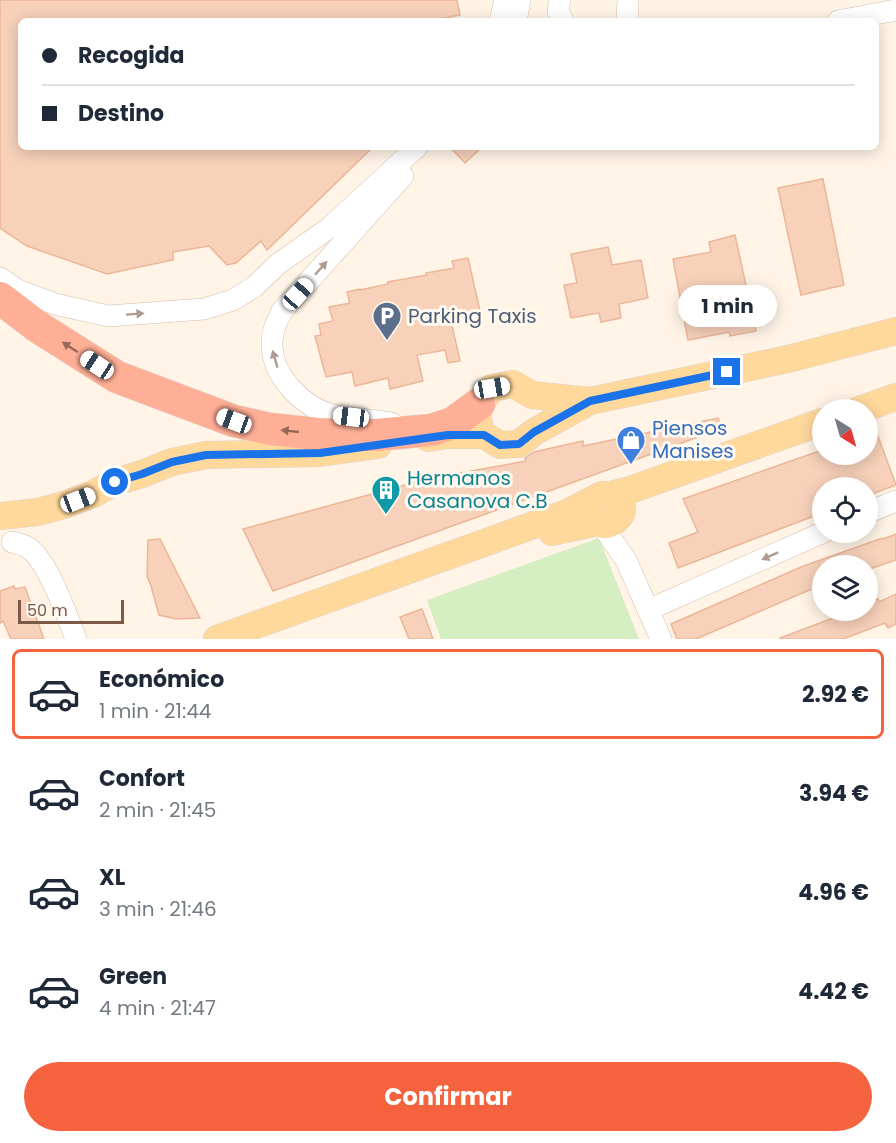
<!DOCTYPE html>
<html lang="es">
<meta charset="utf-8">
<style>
:root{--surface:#fff;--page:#f6f6f7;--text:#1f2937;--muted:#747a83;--line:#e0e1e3;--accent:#f5633e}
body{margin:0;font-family:Poppins,sans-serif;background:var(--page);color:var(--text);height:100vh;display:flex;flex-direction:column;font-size:22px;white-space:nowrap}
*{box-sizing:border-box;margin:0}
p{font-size:20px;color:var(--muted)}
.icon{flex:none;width:33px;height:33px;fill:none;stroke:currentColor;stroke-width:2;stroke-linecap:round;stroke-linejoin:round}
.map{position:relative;height:639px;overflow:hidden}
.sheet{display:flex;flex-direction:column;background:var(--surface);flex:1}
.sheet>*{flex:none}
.guide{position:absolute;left:18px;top:18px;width:861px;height:132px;border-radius:9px;box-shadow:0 3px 15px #0003;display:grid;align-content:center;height:132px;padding:0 24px;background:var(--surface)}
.needle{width:39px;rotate:143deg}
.fabs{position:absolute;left:812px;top:399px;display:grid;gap:12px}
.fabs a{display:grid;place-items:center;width:66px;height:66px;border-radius:50%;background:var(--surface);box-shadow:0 3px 15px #0003;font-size:30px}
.scale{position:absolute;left:18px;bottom:15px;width:106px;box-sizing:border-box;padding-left:6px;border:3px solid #7b5847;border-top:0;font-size:16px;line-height:21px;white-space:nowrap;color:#7b5847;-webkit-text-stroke:4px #fff8ee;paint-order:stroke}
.end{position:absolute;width:27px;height:27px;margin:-14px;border:8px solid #1a73e8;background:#fff;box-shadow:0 0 0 3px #fff}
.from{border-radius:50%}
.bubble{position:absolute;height:42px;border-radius:21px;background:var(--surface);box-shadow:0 3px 15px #0003;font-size:20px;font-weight:700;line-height:42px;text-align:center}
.car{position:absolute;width:18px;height:36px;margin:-18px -9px;border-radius:8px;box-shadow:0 0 4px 2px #0007;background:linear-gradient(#fff 24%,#345 0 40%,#fff 0 76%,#345 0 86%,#fff 0)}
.guide b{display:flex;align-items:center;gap:21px;height:57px;font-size:22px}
.guide b+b{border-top:2px solid var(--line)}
.guide i{width:15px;height:15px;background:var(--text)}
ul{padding:10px 0 0;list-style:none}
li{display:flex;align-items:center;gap:18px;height:90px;margin:0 12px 9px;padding:0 12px;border:3px solid transparent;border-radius:9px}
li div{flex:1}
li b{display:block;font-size:22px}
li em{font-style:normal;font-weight:700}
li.current{border-color:var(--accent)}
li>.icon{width:54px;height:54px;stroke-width:1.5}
.primary-button{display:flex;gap:12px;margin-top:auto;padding:12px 24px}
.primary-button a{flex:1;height:69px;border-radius:36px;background:var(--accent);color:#fff;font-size:24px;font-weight:700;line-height:69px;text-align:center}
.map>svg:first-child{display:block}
</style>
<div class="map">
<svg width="896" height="639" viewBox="0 0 896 639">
<rect width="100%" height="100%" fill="#fff4e6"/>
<polygon fill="#d5eec2" points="599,538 639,639 441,639 427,600"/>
<g fill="#f7d1ba" stroke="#ecb699" stroke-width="1.5">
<polygon points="0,0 457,0 460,15 432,21 21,21 21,147 373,147 267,250 261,241 236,263 227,265 209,246 173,252 173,260 107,274 27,246 0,228"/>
<polygon points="450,147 482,147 465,163"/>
<polygon points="823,179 844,285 801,295 778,188"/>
<polygon points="735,235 756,331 730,336 729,332 688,340 673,259 711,252 709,242"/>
<polygon points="608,247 612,265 641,260 648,298 619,304 621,318 601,322 599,313 571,318 564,285 577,283 571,254"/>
<polygon points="468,258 480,311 450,317 460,361 448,363 445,350 417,355 423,381 390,389 388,378 355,386 352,372 326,377 315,336 321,335 319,324 333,321 329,307 350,303 347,292 360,289 360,290 388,284 388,282 427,275 426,273 454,268 452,261"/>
<polygon points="718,418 723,428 273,591 243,529 427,479 526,461 525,458 534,452 583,441 583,446"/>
<polygon points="876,431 896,485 867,496 867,488 822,488 822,513 678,568 669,543 698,532 683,499 822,450 822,454 867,454 867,434"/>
<polygon points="896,534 896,560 867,570 867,566 822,566 822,586 807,591 696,639 677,639 671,624 801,567 882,538 883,539"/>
<polygon points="160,539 200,618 176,619 159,615 151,586 147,576 148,540"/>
<polygon points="14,586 15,589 25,587 44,639 11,639 3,621 0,623 0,591"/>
<polygon points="896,594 896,624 888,628 885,623 843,639 781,639 780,638 833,618 833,617 849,610 867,610 867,603 878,599 879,602"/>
<polygon points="422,609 433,639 409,639 400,617"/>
</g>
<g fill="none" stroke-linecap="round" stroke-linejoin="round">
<g stroke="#d5bdad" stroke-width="22">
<g id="minor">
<polyline points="560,0 558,11 563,21"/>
<polyline points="500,21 505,0"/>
<polyline points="516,21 520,0"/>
<polyline points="627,21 628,0"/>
<polyline points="838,21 896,10"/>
<polyline points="0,278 18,290 55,304 108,316 204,309 233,300 254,287 278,264 329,228 417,147"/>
<path d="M392 423C373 420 352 419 333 415 304 408 273 377 272 346 271 333 276 323 282 311L403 176"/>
<polyline points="867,513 896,501"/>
<polyline points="600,523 626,560 661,639"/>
<path d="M12 542C18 544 26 545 30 549 49 564 67 616 76 639"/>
<polyline points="648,610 824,532"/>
</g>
</g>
<g stroke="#ddd4cf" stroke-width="28">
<g id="major">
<polyline points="859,410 896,397"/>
<path d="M479 424C474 408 483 400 492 388L513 384 532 395 590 401"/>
<polyline points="428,438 448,435 484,435 500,445 519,444 534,432 590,401 788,359 896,331"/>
<path d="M592 509C596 545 644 508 610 495"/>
<polyline points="0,516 38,512 64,505 93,494 115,482 142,474 172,462 206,455 320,453 378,445"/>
<polyline points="552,532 598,522"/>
<polyline points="217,639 567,513 602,495 610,495 630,490 822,422"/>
</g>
</g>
<g stroke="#ddd4cf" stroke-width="33">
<polyline id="highway" points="0,298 38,327 117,377 234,421 270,429 318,434 375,435 432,430 453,423 479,404"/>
</g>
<use href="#minor" stroke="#fff" stroke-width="21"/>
<use href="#major" stroke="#ffd89c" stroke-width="27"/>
<use href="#highway" stroke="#ffaf96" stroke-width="32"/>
</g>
<defs><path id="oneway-solid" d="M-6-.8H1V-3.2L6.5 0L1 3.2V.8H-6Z" transform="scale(1.5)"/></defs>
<g fill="#b09b91">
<use href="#oneway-solid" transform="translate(321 268) rotate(-48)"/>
<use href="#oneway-solid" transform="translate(135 314) rotate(-4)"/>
<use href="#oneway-solid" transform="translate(275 359) rotate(-106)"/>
<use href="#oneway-solid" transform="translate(770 556) rotate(156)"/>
</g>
<g fill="#956957">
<use href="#oneway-solid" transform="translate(70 347) rotate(-147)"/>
<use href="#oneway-solid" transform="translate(290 431) rotate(-174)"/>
</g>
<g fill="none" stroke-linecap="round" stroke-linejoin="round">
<polyline stroke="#1a73e8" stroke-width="8" points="115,482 142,474 172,462 206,455 320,453 448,435 484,435 500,445 519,444 534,432 590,401 727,372"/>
</g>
<defs>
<g id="parking-pin" transform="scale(1.5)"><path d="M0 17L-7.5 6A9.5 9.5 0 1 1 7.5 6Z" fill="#5c6f8a" stroke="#fff8ee"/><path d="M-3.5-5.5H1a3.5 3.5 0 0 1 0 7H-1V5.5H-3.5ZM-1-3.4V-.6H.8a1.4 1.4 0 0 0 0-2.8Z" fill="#fff"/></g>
<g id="shop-pin" transform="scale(1.5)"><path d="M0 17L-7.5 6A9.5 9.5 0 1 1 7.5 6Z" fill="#3f7fe0" stroke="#fff8ee"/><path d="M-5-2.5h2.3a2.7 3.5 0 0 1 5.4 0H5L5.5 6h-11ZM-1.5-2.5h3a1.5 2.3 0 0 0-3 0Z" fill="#fff"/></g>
<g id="building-pin" transform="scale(1.5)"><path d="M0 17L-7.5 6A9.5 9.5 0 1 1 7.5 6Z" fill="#0f9aa8" stroke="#fff8ee"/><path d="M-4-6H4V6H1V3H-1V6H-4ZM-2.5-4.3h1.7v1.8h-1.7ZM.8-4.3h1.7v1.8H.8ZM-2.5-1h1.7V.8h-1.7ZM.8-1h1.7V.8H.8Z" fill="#fff"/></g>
</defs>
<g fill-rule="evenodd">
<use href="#parking-pin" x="387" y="316"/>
<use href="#shop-pin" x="631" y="440"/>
<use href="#building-pin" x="386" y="490"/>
</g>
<g text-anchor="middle" stroke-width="6" stroke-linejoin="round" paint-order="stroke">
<g font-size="20" fill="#4e5e75" stroke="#fff8ee" text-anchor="start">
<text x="408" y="323">Parking Taxis</text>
</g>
<g font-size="20" fill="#366cbe" stroke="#fff8ee" text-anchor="start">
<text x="652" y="435">Piensos<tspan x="652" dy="23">Manises</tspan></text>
</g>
<g font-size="20" fill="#0d838f" stroke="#fff8ee" text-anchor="start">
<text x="407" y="485">Hermanos<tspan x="407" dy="23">Casanova C.B</tspan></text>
</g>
</g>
</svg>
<div class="fabs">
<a><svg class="needle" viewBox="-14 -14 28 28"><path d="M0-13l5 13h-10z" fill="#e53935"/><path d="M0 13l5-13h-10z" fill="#747a83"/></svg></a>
<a><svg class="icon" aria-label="locate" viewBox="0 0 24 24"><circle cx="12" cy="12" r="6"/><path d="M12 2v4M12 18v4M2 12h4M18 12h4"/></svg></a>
<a><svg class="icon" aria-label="layers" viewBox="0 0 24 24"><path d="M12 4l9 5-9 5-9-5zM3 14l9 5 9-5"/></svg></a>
</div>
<div class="scale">50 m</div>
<i class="end from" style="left:115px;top:482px"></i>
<i class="end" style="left:727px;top:372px"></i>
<div class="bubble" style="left:678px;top:285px;width:99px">1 min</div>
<i class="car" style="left:298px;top:294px;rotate:42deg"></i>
<i class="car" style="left:97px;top:365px;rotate:303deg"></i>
<i class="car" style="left:492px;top:388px;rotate:80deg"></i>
<i class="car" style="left:351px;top:417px;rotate:277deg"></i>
<i class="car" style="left:234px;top:421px;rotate:290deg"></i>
<i class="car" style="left:78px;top:500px;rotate:69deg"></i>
<div class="guide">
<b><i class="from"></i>Recogida</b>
<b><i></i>Destino</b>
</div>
</div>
<section class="sheet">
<ul>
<li class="current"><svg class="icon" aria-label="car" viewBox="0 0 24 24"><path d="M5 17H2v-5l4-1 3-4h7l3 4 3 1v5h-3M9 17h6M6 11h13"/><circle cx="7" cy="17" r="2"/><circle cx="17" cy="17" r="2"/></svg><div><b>Económico</b><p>1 min · 21:44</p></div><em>2.92 €</em></li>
<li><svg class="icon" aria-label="car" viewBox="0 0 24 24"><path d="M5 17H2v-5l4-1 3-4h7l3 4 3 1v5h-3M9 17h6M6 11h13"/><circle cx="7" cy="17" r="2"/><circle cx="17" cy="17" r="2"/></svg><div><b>Confort</b><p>2 min · 21:45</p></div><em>3.94 €</em></li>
<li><svg class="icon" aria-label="car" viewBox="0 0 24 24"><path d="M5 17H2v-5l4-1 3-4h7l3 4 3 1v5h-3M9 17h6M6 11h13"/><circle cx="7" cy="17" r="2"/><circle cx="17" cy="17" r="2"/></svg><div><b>XL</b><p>3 min · 21:46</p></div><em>4.96 €</em></li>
<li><svg class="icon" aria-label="car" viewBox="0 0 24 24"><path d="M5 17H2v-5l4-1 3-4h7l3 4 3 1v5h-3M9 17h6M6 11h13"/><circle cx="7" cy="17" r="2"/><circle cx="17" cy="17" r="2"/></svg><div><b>Green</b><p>4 min · 21:47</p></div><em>4.42 €</em></li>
</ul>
<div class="primary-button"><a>Confirmar</a></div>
</section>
